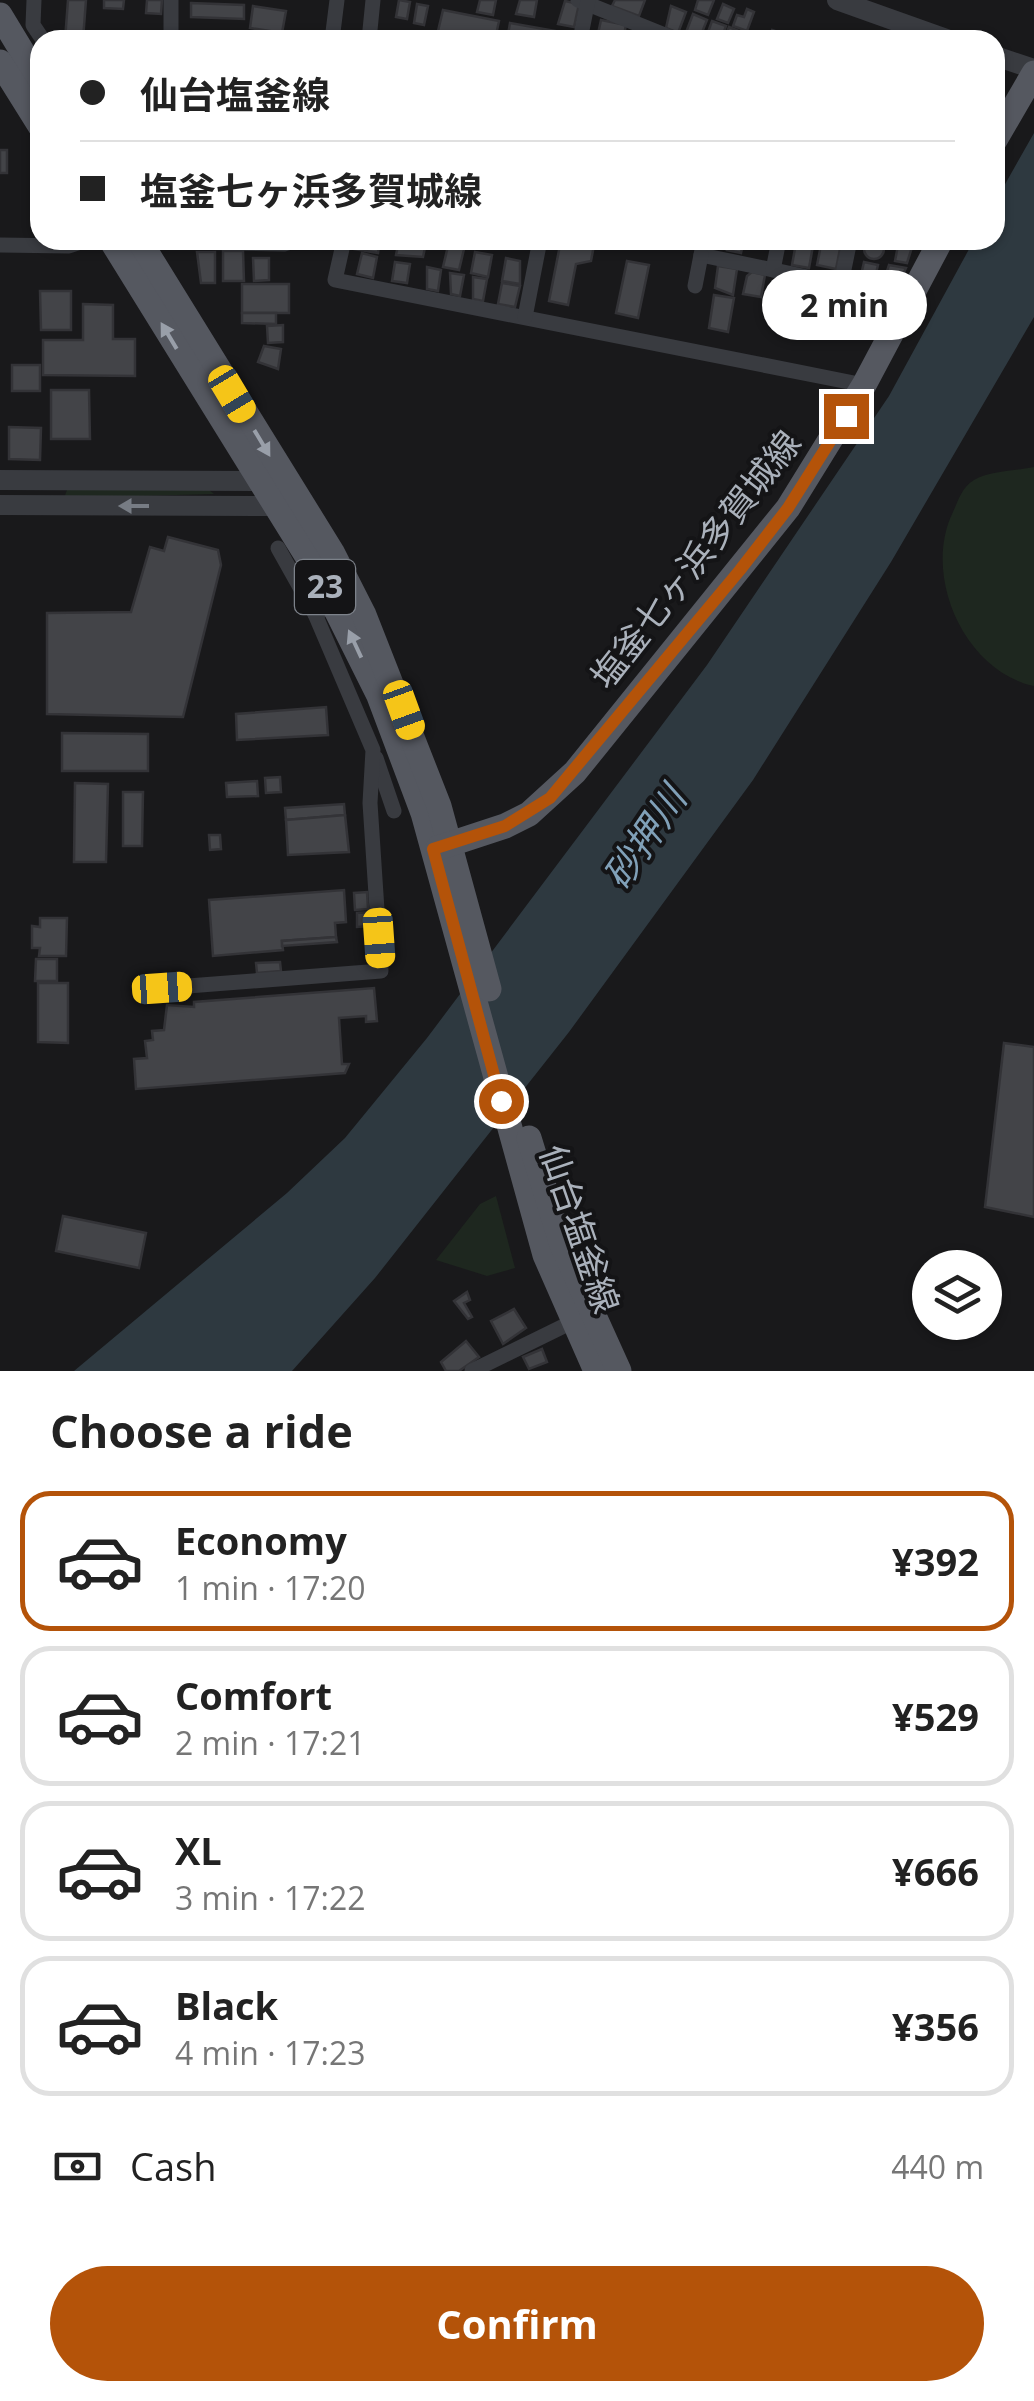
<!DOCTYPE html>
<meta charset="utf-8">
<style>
:root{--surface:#fff;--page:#f2f2f2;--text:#222;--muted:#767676;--line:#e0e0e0;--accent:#b45309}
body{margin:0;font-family:"Open Sans","Noto Sans JP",sans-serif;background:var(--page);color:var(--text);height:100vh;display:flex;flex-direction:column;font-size:38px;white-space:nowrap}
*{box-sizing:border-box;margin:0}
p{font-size:32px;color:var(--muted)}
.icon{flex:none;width:55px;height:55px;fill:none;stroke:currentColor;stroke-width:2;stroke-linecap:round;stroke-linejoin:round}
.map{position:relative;height:1371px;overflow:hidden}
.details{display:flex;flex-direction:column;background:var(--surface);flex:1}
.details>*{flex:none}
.hud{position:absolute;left:30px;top:30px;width:975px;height:220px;border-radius:30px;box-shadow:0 2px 8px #0004;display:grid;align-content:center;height:220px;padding:0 50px;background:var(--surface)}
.buttons{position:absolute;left:912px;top:1250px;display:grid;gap:20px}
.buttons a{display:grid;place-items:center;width:90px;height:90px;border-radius:50%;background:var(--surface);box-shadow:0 2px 8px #0004;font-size:50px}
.end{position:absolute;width:45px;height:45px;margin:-22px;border:12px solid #b45309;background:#fff;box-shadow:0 0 0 5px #fff}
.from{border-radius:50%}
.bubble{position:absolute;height:70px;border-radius:35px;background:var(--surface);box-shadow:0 2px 8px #0004;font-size:32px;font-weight:700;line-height:70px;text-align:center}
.car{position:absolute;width:30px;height:60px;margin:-30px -15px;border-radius:12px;box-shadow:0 0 8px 2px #0007;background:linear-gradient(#f5c518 24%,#345 0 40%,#f5c518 0 76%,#345 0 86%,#f5c518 0)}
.hud b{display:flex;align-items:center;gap:35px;height:95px;font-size:38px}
.hud b+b{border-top:2px solid var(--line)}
.hud i{width:25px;height:25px;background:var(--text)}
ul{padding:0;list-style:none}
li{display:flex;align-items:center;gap:30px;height:140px;margin:0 20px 15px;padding:0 30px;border:5px solid var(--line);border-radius:30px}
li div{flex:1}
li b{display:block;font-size:38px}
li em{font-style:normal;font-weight:700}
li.on{border-color:var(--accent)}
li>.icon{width:90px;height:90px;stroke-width:1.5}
h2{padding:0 50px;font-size:45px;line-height:120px}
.pay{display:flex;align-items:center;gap:25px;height:110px;padding:0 50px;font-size:38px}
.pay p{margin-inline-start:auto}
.primary-button{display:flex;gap:20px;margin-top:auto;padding:20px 50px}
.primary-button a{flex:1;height:115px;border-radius:60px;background:var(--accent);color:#fff;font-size:40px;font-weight:700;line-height:115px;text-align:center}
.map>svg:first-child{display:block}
</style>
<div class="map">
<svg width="1034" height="1371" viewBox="0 0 1034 1371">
<rect width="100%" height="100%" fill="#19191b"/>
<g fill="#1e271f">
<path d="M1034 467V686C964 671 922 575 953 512 958 501 962 487 974 480 989 471 1016 471 1034 467Z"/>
<polygon points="67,490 209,490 214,494 64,498"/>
<polygon points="496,1196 515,1268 487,1276 436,1260 480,1204"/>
</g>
<polygon fill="#2e3940" points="1034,133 1034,317 891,562 753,780 569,1032 375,1278 292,1371 74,1371 287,1193 345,1138 427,1038 707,665 889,396 974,240 995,240 995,202"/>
<g fill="#434448" stroke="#333337" stroke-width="2.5">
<polygon points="68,0 86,0 83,40 65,40"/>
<polygon points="104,0 124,0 123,9 104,8"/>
<polygon points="147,0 162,0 161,14 146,13"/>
<polygon points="399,0 410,2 407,19 396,17"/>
<polygon points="480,0 496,0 493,15 477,12"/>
<polygon points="520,0 537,0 534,17 516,14"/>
<polygon points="615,0 645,0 639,16 612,6"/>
<polygon points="698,0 714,0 708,15 695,10"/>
<polygon points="565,1 579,4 574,27 558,24"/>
<polygon points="191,3 244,5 244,19 191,17"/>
<polygon points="417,4 428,6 424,25 414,23"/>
<polygon points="723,4 734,9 728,23 717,19"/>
<polygon points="253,6 286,11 282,33 250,28"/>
<polygon points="671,6 686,12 678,33 666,28"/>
<polygon points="747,9 754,12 747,31 733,26 737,15 744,17"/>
<polygon points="443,10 499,21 495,40 438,31"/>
<polygon points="693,14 707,20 699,40 685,35"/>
<polygon points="601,20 626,25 623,40 597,38"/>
<polygon points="712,21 726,26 721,40 713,40 715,35 708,32"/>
<polygon points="510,23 561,32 559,40 507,40"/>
<polygon points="729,27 746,34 744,40 725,37"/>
<polygon points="772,30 784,34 782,40 755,40 758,33 769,38"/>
<rect x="0" y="150" width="7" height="23"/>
<circle cx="874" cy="249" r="10"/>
<polygon points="355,240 380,240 378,253 354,249"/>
<polygon points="399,240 426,243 423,257 396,255"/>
<polygon points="561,240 595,240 591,261 576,264 568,305 549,301"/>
<polygon points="730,240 744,240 741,253 727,250"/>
<polygon points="899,240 914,241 907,263 895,261"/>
<polygon points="796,243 813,246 809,268 792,265"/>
<polygon points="821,245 840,249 836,269 817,265"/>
<polygon points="448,246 464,249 459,270 443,267"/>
<polygon points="223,251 243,251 244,281 223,281"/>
<polygon points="197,252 215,252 215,283 201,283"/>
<polygon points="475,252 492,255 488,277 471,273"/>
<polygon points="362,253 377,257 373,278 357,274"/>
<polygon points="253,258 269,258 269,280 254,281"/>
<polygon points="506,258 520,261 520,284 502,281"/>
<polygon points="627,261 649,265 638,318 616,313"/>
<polygon points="395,262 410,264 407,283 392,281"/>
<polygon points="864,262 878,265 872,291 858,288"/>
<polygon points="889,265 906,268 895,292 881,289"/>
<polygon points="718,266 737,269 733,295 715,288"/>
<polygon points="427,267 441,270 438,291 427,289"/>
<polygon points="752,272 765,275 761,297 743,294 747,276"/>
<polygon points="450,273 464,275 460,296 451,294"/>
<polygon points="473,277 487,279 483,301 473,299"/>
<polygon points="779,279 794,282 789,308 774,305"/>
<polygon points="502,283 520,286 515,307 498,304"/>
<rect x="242" y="284" width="47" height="29"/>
<polygon points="813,290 821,291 817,310 804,308 807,292"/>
<polygon points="842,290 855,292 850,316 837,314"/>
<polygon points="40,291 71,291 71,330 41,330"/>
<polygon points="860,293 871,299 868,315 856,313"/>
<polygon points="714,295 734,298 728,332 709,328"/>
<polygon points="83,304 113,305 113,339 135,339 135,376 43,375 43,340 83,340"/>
<polygon points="242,313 276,313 276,324 242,323"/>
<polygon points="283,325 283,342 268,343 267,326"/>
<polygon points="264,346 281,349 278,369 258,362"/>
<rect x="12" y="365" width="28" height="26"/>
<polygon points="51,390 89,390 90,439 51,439"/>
<polygon points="9,427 41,428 40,460 9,459"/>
<polygon points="168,537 218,550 221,565 183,717 47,714 47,613 131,612 150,547 164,551"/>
<polygon points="326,707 328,735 237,740 236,714"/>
<polygon points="62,733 148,734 148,771 62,771"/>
<polygon points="280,777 281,792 266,793 265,778"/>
<polygon points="257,781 258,796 227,797 226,783"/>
<polygon points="75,783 108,784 106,862 74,862"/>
<polygon points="123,792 143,792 142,846 123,846"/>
<polygon points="344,804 345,815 286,820 285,808"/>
<polygon points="345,815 349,852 288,855 286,820"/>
<polygon points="209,835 220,835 221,849 210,850"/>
<polygon points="344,890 346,922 335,923 336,937 282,941 283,950 213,956 209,900"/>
<polygon points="367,892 368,909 355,910 354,893"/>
<polygon points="370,912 370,926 357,927 357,913"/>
<polygon points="40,918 67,918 66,956 39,956 40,948 32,948 32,926 40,927"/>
<polygon points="336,937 337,942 282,946 282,941"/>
<polygon points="36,959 57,959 57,981 35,981"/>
<polygon points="280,962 281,971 257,973 256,963"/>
<polygon points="38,983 68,983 68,1043 38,1042"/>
<polygon points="374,988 377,1021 366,1022 366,1016 339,1018 342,1064 349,1064 345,1073 136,1089 134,1059 147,1058 145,1041 153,1040 152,1031 164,1030 167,1005 194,1007 194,1002"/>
<polygon points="1004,1043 1034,1047 1034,1217 985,1207"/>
<polygon points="63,1216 146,1233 139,1268 56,1251"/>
<polygon points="467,1292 470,1300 464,1303 472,1317 468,1319 454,1301"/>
<polygon points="514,1309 526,1328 503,1344 491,1321"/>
<polygon points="466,1341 479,1357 459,1371 446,1371 441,1362"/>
<polygon points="542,1349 547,1362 529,1369 523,1357"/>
</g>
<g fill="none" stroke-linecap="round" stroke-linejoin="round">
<g stroke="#393b40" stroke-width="15">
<polyline points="34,0 33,25 43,40"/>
<polyline points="171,0 171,40"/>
<polyline points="578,0 677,40"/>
<polyline points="332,40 337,0"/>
<polyline points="369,40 373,0"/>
<polyline points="580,40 588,0"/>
<polyline points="344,240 335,280 864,385"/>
<polyline points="704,240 701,255 841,284 850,240"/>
<polyline points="139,241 284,244 297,240"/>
<polyline points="0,245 69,246 87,240"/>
<polyline points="773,270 779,240"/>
<polyline points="695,286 701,255"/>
<polyline points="525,317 540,240"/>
<polyline points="278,548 315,614"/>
<polyline points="376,758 394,811"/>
<polyline points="162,988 381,971 370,803 373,750 315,614 334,604"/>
<polyline points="472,1371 572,1322"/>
</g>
<g stroke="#393b40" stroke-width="20">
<polyline points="837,0 949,40"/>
<polyline points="995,56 1034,69"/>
<polyline points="0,480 273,481"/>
<polyline points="0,505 285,506"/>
</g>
<g stroke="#555860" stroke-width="25">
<polyline points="0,15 40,81"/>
<polyline points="0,62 40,126"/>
<polyline points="995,140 1034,73"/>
<polyline points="111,240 318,574 379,696 423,813 545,1255 596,1371"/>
<polyline points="139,240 332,552 364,615 439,806 489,989"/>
<polyline points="438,848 505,826 529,814 575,772 788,508 864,385 941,240"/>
<polyline points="529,1138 562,1245 619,1371"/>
</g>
</g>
<defs><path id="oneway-solid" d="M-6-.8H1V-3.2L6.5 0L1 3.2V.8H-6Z" transform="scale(2.5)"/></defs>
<g fill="#999fa9">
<use href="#oneway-solid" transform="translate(169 336) rotate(-121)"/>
<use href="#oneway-solid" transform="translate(262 443) rotate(59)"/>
<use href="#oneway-solid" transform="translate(355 644) rotate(-115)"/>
</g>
<use fill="#777c84" href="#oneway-solid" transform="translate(134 506) rotate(-180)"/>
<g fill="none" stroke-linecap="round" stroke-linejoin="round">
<polyline stroke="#b45309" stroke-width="12" points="501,1101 433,849 505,826 550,798 740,570 788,508 846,416"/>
</g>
<g text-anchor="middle" stroke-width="8" stroke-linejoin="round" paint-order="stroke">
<rect fill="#141416" stroke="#7d828a" stroke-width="2.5" x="295" y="560" width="60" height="54" rx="8"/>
<g font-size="32" font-weight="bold" fill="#aab1bb">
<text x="325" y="598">23</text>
</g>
<g font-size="35" fill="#aab1bb" stroke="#141416">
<text transform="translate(696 560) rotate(-52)" y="12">塩釜七ヶ浜多賀城線</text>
<text transform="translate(579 1229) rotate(71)" y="12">仙台塩釜線</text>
</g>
<g font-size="38" font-style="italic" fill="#80a0b8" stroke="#141416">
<text transform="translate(645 838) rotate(-56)" y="13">砂押川</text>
</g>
</g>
</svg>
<div class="buttons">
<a><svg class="icon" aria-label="layers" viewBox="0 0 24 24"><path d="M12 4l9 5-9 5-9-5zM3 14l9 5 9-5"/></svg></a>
</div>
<i class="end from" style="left:501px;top:1101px"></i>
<i class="end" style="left:846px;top:416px"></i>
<div class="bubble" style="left:762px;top:270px;width:165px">2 min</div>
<i class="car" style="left:232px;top:394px;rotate:149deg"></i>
<i class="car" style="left:404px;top:710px;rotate:160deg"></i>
<i class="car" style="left:379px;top:938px;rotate:176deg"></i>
<i class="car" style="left:162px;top:988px;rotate:86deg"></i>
<div class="hud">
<b><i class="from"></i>仙台塩釜線</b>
<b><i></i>塩釜七ヶ浜多賀城線</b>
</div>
</div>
<section class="details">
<h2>Choose a ride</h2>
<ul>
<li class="on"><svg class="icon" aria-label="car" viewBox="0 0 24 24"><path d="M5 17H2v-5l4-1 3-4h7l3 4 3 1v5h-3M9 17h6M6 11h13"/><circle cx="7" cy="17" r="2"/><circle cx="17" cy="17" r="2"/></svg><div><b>Economy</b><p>1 min · 17:20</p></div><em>¥392</em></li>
<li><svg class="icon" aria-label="car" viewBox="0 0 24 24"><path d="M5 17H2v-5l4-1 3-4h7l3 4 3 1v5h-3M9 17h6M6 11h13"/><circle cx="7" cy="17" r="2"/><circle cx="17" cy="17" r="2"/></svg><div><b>Comfort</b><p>2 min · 17:21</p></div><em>¥529</em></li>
<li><svg class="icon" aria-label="car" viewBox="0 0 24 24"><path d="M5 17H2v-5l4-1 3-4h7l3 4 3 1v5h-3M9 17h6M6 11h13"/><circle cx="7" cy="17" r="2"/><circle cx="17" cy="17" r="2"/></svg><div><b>XL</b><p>3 min · 17:22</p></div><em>¥666</em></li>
<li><svg class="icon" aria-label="car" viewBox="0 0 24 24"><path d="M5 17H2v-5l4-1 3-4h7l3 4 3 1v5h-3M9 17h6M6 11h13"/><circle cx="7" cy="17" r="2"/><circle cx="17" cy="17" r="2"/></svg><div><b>Black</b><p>4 min · 17:23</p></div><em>¥356</em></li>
</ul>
<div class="pay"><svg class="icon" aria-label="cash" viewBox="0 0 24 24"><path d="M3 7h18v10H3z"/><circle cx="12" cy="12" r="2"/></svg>Cash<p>440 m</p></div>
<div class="primary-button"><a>Confirm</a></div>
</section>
